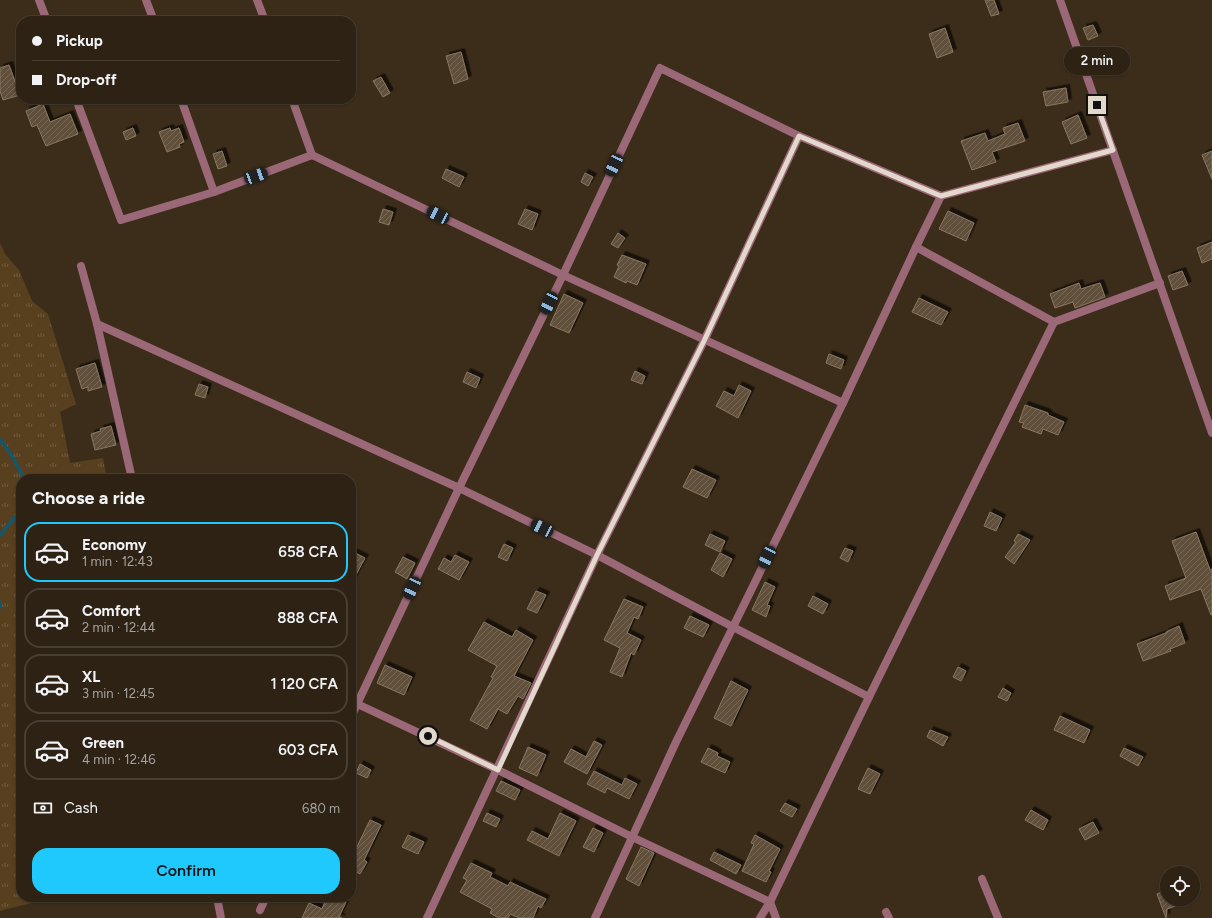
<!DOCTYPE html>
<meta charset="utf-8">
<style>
:root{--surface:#2d2214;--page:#392f22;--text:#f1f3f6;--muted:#a7a4a0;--line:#483f34;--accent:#20c9fd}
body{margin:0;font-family:Figtree,sans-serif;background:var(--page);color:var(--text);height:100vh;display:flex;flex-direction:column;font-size:15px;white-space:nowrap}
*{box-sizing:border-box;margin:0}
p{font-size:13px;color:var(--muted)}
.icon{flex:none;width:22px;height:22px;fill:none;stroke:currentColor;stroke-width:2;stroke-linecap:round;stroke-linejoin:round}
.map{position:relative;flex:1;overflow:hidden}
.details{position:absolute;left:16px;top:474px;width:340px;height:428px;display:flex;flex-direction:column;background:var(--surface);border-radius:16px;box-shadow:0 1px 3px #0004,0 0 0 1px var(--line)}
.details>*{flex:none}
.top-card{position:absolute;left:16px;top:16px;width:340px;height:88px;border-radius:16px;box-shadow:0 1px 3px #0004,0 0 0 1px var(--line);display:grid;align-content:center;height:88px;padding:0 16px;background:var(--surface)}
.buttons{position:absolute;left:1160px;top:866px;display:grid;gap:8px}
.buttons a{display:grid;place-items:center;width:40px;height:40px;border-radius:50%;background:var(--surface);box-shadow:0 1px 3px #0004,0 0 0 1px var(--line);font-size:20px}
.end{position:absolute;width:18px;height:18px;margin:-9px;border:5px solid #e2d8cc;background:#111;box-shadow:0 0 0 2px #111}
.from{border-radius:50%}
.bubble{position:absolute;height:28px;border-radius:14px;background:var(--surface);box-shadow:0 1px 3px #0004,0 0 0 1px var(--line);font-size:13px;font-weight:600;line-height:28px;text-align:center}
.car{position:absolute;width:12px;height:24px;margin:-12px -6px;border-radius:5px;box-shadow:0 0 3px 1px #0007;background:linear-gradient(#222 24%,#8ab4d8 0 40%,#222 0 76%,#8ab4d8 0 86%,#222 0)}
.top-card b{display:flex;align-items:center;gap:14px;height:38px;font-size:15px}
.top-card b+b{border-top:1px solid var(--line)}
.top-card i{width:10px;height:10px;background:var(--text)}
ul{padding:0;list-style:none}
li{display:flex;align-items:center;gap:12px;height:60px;margin:0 8px 6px;padding:0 8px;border:2px solid var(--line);border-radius:16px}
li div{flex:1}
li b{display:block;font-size:15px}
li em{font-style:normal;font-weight:600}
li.current{border-color:var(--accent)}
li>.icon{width:36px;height:36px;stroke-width:1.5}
h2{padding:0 16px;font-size:18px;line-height:48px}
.pay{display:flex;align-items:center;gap:10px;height:44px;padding:0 16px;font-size:15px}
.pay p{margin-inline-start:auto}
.cta{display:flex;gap:8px;margin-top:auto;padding:8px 16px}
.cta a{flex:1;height:46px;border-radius:16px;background:var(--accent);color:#111;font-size:16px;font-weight:600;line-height:46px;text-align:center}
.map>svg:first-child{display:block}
</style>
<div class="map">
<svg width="1212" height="918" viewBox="0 0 1212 918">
<defs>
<pattern id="grass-tufts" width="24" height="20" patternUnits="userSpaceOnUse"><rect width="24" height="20" fill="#58401f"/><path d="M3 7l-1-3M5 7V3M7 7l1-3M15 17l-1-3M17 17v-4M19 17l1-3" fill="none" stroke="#705b3e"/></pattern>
<pattern id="building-hatch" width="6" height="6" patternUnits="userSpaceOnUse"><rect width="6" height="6" fill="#5f4f3a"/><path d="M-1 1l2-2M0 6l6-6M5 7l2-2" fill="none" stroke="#766855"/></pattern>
<filter id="shadow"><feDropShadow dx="3.5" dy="-3.5" stdDeviation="0" flood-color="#0009"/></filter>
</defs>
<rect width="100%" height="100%" fill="#3c2d1a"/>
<polygon fill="url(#grass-tufts)" points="0,243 5,254 19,270 32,301 48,314 76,404 60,412 70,463 103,458 107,479 21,479 21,897 54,897 0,911"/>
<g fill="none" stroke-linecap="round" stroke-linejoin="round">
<g stroke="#13566d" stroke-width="3.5">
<polyline points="0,439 12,456 24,479"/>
<polyline points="0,535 21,510"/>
<polyline points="0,602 0,607"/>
</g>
</g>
<g fill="url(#building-hatch)" stroke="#887761" filter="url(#shadow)">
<polygon points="985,0 994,0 999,14 991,16"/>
<polygon points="1093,25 1098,36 1088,40 1083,28"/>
<polygon points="945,28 953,52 937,58 929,34"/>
<polygon points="461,52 468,79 454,84 446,56"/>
<polygon points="9,65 20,95 3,100 0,91 0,68"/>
<polygon points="381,77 390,93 383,97 373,81"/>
<polygon points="1066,88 1068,102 1046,106 1043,92"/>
<polygon points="43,104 50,122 70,114 78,134 46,146 37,125 32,127 26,111"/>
<polygon points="1078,115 1087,138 1071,144 1062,122"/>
<polygon points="1018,123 1025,141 992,152 996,162 972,170 961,141 985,133 988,141 1005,134 1003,128"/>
<polygon points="133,128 136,136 126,140 123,132"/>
<polygon points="170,128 171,131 179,128 184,142 179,144 180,147 167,152 159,132"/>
<polygon points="222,151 227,166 218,169 213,154"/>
<polygon points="1212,151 1212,179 1202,155"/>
<polygon points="446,169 464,177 459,187 442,178"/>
<polygon points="585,173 593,177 588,186 581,182"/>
<polygon points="383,209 393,212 389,225 379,222"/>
<polygon points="525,209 538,214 532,230 518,224"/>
<polygon points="948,211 974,223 966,241 939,229"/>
<polygon points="618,233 625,238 618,248 611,244"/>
<polygon points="1212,242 1212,259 1202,263 1197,248"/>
<polygon points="622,255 646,264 637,285 627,281 626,283 614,277 619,266 617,265"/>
<polygon points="1182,271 1188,285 1173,290 1168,276"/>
<polygon points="1079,283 1081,289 1100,283 1105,297 1075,308 1073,302 1055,308 1050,294"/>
<polygon points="564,294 583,303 569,333 550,325"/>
<polygon points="919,298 948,312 941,325 912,312"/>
<polygon points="829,354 844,360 841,369 826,363"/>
<polygon points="95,363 102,387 88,391 88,387 82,389 76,369"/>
<polygon points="635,371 645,376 642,384 631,380"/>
<polygon points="467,372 480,378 476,388 463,382"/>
<polygon points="199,384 208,387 205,398 195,395"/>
<polygon points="739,385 751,391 738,418 716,406 724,391 734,396"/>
<polygon points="1025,405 1048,413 1048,415 1064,422 1058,435 1043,429 1041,434 1022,427 1024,423 1019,422"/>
<polygon points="111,426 116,445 95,450 91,434 101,431 100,429"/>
<polygon points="692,469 716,480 707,498 683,487"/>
<polygon points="990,512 1002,518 996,531 984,526"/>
<polygon points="1196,532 1210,570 1212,569 1212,615 1211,615 1201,589 1170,600 1165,586 1186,578 1172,541"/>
<polygon points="710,534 725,541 720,552 705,545"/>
<polygon points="1018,534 1030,540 1014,564 1005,557 1016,542 1014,541"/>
<polygon points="504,544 513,548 507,561 498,557"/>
<polygon points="845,548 853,551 848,562 840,558"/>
<polygon points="351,551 365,558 351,584"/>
<polygon points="720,553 732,559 723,577 711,570"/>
<polygon points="455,555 469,562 459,580 438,569 444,558 451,562"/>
<polygon points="403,557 415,563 407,579 395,572"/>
<polygon points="765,582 775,587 767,605 770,606 766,617 752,610"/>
<polygon points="536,591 546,595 537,613 527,609"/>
<polygon points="813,596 828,604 823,614 808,606"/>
<polygon points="624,599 643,607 638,619 634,617 627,633 641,640 634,655 631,653 622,677 610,672 620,648 604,640"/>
<polygon points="690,616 709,625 703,637 684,628"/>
<polygon points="484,622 512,637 516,630 533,640 514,676 531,683 523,699 518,696 507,714 498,709 487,729 470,720 493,678 491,677 497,666 468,650"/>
<polygon points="1179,626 1185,643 1170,649 1171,651 1143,661 1137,644 1166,633 1166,632"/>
<polygon points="385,665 412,677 404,695 377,683"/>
<polygon points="958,667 966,671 961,681 953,677"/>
<polygon points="731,681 748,690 731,726 714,718"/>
<polygon points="1003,688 1011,693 1007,701 998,697"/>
<polygon points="1060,716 1090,730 1084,743 1054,730"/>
<polygon points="930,730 948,737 943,746 927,737"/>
<polygon points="594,741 602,745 587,774 564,762 571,749 586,757"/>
<polygon points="528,747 546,755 537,776 519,768"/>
<polygon points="708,748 718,753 717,756 730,762 725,773 701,762"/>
<polygon points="1124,748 1143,757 1138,766 1120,756"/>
<polygon points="360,764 371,770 367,778 356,773"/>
<polygon points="868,768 880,774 870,794 858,789"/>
<polygon points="594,771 622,785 625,778 637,784 629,799 607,788 605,793 587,784"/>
<polygon points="501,781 520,790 515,800 496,791"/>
<polygon points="785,803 797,809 792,817 780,811"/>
<polygon points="1031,810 1048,820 1043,830 1025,820"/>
<polygon points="487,813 500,819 496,827 483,821"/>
<polygon points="560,813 576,821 559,856 527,840 532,831 548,839"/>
<polygon points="370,820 381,825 364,860 367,862 360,874 351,869 351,854 353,855"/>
<polygon points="1093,822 1099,833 1085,840 1079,829"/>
<polygon points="593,828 603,833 594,852 583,847"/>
<polygon points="408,835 424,842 418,854 402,847"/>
<polygon points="755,835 780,849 769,871 771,872 766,882 742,871 754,844 751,843"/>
<polygon points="641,847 654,853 639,886 626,879"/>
<polygon points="714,852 741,865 736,874 710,860"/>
<polygon points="471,863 492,873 490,877 508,886 510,882 546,899 541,908 538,906 533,918 520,918 510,914 508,918 499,918 490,913 492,909 460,892 467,880 463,878"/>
<polygon points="1167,890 1167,899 1192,900 1167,909 1166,918 1157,894"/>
<polygon points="327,897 336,897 346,902 339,917 342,918 302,918 309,903 322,909"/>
</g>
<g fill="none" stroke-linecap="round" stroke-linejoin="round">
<g stroke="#9b6877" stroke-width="8">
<polyline points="39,0 47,21"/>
<polyline points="146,0 154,21"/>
<polyline points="257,0 265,21"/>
<polyline points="1060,0 1212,433"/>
<polyline points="76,99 121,220 214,192 312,155 563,275 843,403 733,627 597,555 459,488 97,324"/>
<polyline points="181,99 214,192"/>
<polyline points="292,99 312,155"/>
<polyline points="916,247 1054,322"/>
<polyline points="81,266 97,324 132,479"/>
<polyline points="843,403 916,247 941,196"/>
<polyline points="351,701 498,770 632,837 770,902 776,918"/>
<polyline points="351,717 459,488 563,275 660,68 799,136 941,196 1113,150"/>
<polyline points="982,879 998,918"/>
<polyline points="217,897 221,918"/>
<polyline points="260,910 266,897"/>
<polyline points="886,912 889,918"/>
<polyline points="427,918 597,555 704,341 799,136"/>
<polyline points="595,918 676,742 733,627 869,697"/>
<polyline points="760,918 770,902 869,697 1054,322 1160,283"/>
</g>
</g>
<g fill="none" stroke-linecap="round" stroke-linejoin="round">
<polyline stroke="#e2d8cc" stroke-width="5" points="428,736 498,770 597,555 704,341 799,136 941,196 1113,150 1097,105"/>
</g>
</svg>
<div class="buttons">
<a><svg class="icon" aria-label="locate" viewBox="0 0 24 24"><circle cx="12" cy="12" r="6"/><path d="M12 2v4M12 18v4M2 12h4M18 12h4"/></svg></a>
</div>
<i class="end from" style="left:428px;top:736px"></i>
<i class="end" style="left:1097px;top:105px"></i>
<div class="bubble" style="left:1064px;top:47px;width:66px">2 min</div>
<i class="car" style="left:614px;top:165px;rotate:205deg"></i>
<i class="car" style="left:256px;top:176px;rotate:70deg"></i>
<i class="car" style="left:438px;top:215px;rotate:296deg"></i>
<i class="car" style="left:549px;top:303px;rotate:206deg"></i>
<i class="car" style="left:542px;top:528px;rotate:296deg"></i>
<i class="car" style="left:767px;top:557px;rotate:206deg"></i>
<i class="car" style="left:412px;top:588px;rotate:205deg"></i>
<div class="top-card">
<b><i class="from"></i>Pickup</b>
<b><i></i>Drop-off</b>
</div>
<section class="details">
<h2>Choose a ride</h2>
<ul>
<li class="current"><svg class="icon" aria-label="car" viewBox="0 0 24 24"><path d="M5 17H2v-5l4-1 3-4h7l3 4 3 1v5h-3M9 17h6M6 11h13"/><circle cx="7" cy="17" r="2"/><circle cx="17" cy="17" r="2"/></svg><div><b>Economy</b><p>1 min · 12:43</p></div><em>658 CFA</em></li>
<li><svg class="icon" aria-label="car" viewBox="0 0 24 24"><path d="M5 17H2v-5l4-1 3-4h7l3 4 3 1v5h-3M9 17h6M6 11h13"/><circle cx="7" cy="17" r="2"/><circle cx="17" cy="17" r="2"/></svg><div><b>Comfort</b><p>2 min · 12:44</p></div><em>888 CFA</em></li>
<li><svg class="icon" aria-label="car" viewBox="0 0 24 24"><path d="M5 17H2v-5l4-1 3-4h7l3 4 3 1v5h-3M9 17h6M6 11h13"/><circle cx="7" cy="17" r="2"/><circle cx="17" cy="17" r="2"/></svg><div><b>XL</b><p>3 min · 12:45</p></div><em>1 120 CFA</em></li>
<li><svg class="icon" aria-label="car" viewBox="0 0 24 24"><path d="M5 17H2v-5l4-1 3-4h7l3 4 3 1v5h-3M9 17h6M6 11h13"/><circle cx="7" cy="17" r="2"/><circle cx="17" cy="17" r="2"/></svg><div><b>Green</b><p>4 min · 12:46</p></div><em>603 CFA</em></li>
</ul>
<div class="pay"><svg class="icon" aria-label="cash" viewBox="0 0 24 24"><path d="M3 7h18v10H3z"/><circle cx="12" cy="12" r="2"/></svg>Cash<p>680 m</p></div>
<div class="cta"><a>Confirm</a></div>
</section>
</div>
